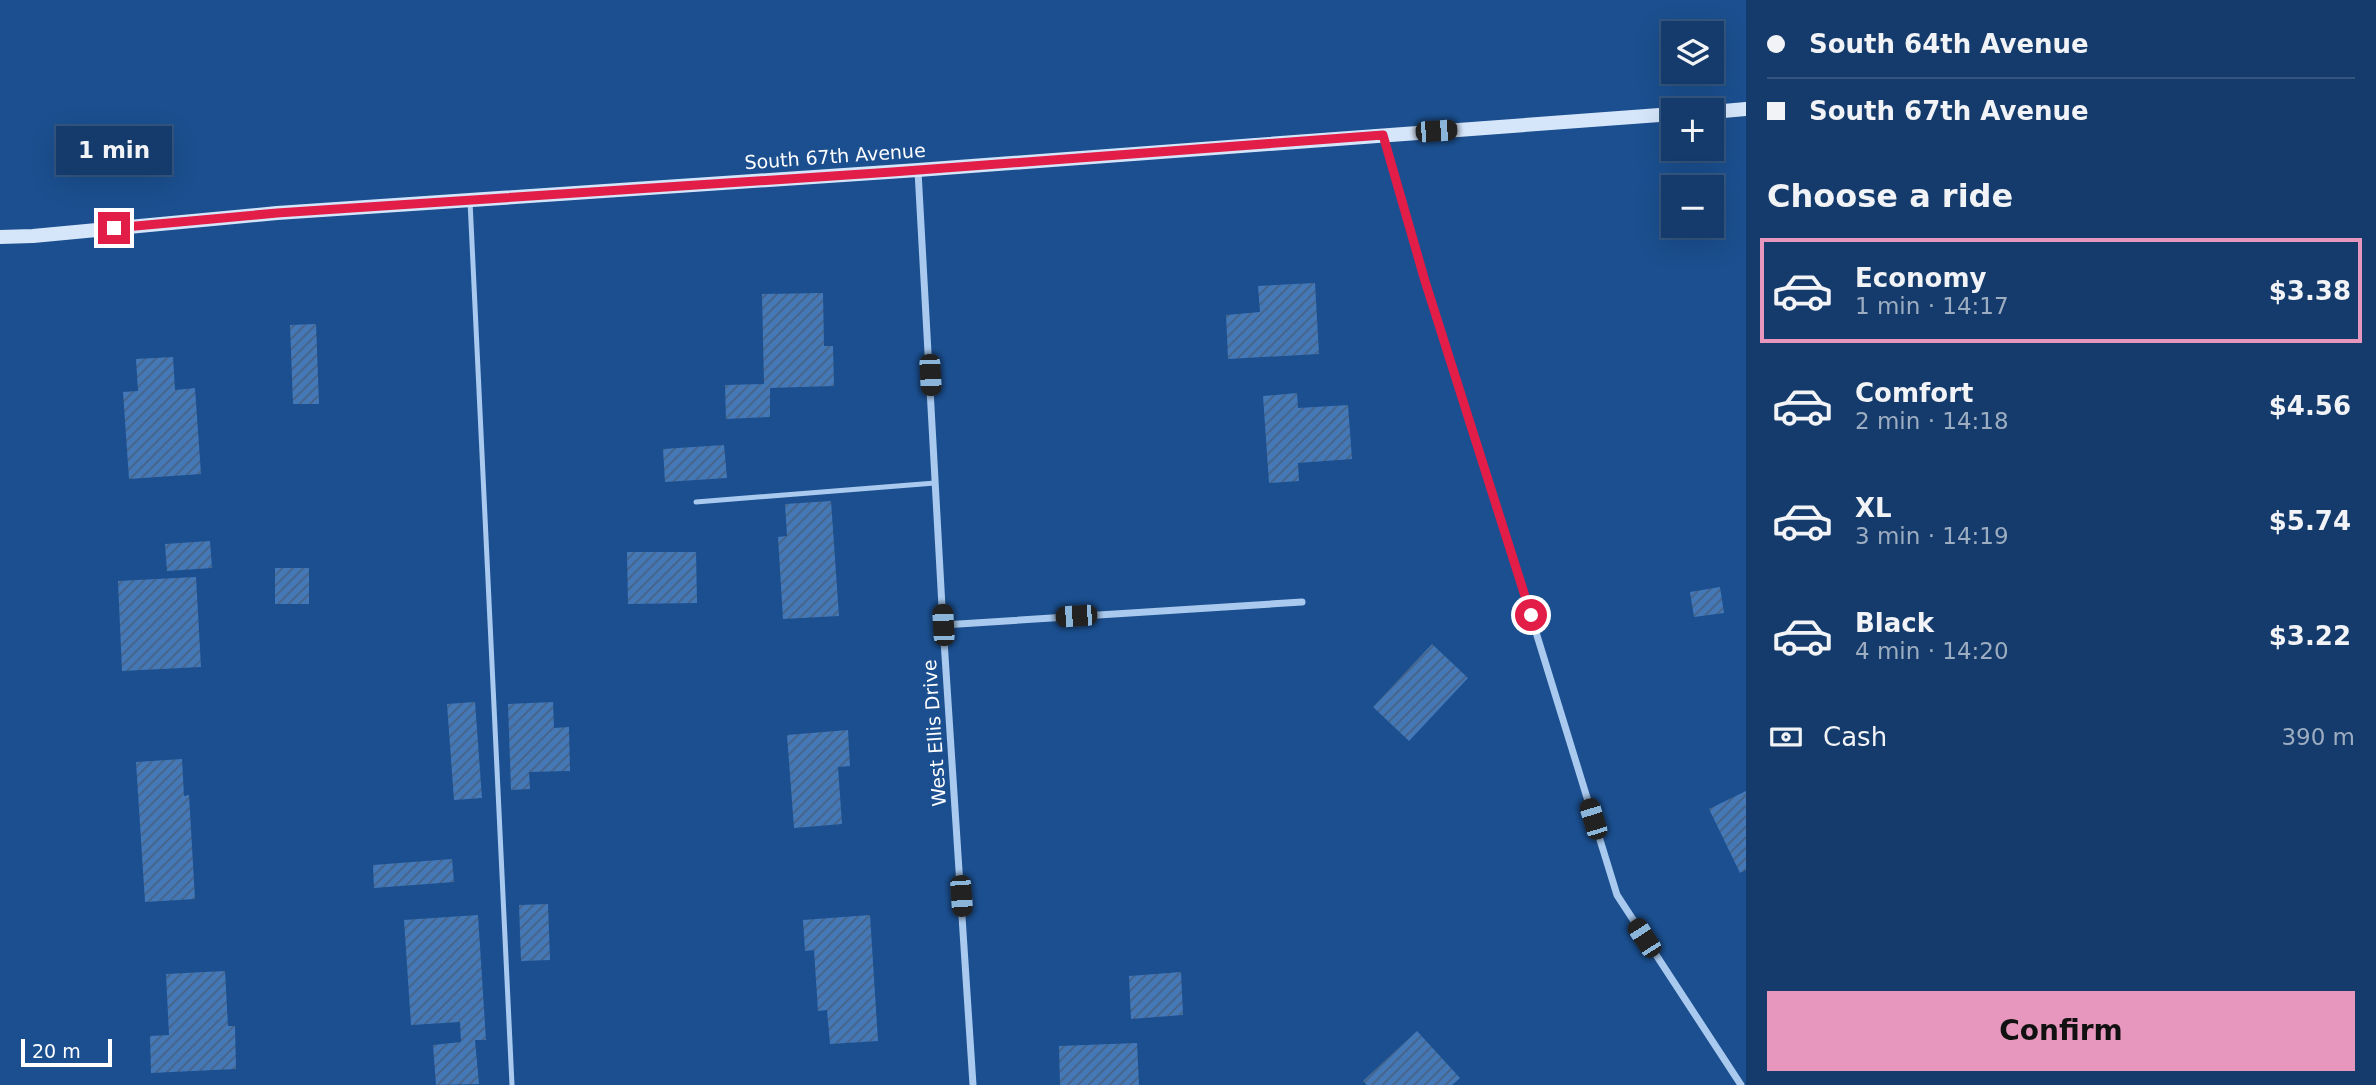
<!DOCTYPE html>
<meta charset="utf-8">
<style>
:root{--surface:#143b6b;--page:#1d4271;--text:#f1f3f6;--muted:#9dadc1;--line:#33557e;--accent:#e797bd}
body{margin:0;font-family:"DejaVu Sans",sans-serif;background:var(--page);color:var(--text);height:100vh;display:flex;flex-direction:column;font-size:26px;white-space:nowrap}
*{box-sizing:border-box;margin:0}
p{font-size:23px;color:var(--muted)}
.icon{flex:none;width:38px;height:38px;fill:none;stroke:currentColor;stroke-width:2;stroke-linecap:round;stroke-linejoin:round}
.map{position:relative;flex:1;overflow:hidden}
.details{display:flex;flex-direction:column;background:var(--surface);width:630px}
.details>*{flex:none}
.banner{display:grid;align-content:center;height:154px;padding:0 21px;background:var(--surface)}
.controls{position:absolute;left:1661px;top:21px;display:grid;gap:14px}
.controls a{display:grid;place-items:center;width:63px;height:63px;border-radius:0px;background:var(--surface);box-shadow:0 7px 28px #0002,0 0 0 2px var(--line);font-size:35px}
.scale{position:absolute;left:21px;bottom:18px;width:91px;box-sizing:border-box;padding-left:7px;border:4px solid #fff;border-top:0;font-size:19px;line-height:24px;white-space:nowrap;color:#fff;-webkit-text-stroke:5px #1b4f8f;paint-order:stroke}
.end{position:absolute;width:32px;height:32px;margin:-16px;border:9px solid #e11d48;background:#fff;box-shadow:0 0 0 4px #fff}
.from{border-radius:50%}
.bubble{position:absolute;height:49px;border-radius:0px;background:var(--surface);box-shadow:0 7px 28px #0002,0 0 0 2px var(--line);font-size:23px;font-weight:600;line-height:49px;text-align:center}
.car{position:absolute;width:21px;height:42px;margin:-21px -10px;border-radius:9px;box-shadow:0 0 5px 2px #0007;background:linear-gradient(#222 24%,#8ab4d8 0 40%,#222 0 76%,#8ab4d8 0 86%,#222 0)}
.banner b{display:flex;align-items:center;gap:24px;height:66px;font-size:26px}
.banner b+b{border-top:2px solid var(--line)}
.banner i{width:18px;height:18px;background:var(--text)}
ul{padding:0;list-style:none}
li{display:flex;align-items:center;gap:21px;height:105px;margin:0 14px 10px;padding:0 7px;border:4px solid transparent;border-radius:0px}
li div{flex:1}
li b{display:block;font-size:26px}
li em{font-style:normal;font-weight:600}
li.active{border-color:var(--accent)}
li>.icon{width:63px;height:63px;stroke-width:1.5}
h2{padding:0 21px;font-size:32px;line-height:84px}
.pay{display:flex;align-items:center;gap:18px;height:77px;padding:0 21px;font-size:26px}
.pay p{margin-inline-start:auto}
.primary-button{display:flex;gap:14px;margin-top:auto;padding:14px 21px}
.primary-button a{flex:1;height:80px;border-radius:0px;background:var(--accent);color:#111;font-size:28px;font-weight:600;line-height:80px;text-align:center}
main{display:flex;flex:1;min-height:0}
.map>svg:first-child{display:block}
</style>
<main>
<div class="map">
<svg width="1746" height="1085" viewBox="0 0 1746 1085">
<defs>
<pattern id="building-hatch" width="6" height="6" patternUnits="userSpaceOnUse" patternTransform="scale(1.75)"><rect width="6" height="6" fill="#4478b7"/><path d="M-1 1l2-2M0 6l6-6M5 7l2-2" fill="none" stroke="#486282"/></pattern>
</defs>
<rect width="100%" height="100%" fill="#1b4f8f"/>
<g fill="url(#building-hatch)">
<polygon points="1315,283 1319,354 1228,359 1226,315 1260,312 1258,286"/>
<polygon points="823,293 824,346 833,346 834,386 770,388 770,417 726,419 725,385 764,384 762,294"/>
<polygon points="316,324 319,404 293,404 290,325"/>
<polygon points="173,357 175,390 195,388 201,474 129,479 123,392 138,391 136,359"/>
<polygon points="1297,393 1298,408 1348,405 1352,459 1298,463 1299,481 1269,483 1263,396"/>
<polygon points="724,445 727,478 665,482 663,449"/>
<polygon points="831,501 839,616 783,619 778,537 787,536 785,504"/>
<polygon points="210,541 212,568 167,571 165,544"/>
<polygon points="627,552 696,552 697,603 628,604"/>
<rect x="275" y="568" width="34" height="36"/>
<polygon points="196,577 201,667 122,671 118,581"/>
<polygon points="1720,587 1724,613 1694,617 1690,592"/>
<polygon points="1432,644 1468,678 1409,741 1373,707"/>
<polygon points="475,702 482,798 454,800 447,704"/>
<polygon points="553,702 554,728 569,727 570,771 529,772 530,789 511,790 508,704"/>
<polygon points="848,730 850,766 838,767 842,824 794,828 787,735"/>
<polygon points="182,759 184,796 189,795 195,899 145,902 136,762"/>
<polygon points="1746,791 1746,870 1740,873 1709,809"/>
<polygon points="452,859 454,882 374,888 373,865"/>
<polygon points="548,904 550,960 521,961 519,905"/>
<polygon points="478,915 486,1040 475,1040 479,1084 436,1085 433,1045 461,1042 460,1022 411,1025 404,920"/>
<polygon points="870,915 878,1041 830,1044 827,1010 818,1011 814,950 805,951 803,920"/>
<polygon points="225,971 228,1026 235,1026 236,1069 151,1073 150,1036 169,1035 166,974"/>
<polygon points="1181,972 1183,1015 1131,1019 1129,976"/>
<polygon points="1417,1031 1460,1078 1452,1085 1367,1085 1363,1081"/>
<polygon points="1137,1043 1139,1085 1060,1085 1059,1046"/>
</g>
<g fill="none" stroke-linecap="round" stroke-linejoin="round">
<g stroke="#a9c9ee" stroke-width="5">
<polyline points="470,201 512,1085"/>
<polyline points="696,502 935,483"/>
</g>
<g stroke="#a9c9ee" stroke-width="7">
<polyline points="1383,136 1425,281 1523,590 1617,895 1741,1085"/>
<polyline points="918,171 943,625 973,1085"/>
<polyline points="943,625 1302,602"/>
</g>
<g stroke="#d6e6fa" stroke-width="14">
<polyline points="1712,112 1746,109"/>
<polyline points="0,237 33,236 277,213 918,170 1673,114"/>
</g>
</g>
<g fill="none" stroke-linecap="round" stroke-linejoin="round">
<polyline stroke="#e11d48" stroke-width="9" points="114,228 277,213 892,172 1383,135 1425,281 1531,615"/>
</g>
<g text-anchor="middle" stroke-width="7" stroke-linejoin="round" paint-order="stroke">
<g font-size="19" fill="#fff" stroke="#1b4f8f">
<text transform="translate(835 156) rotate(-4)" y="7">South 67th Avenue</text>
<text transform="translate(934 733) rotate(-94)" y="7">West Ellis Drive</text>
</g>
</g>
</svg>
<div class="controls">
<a><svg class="icon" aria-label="layers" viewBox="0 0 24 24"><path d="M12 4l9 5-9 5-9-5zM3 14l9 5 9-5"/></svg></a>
<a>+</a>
<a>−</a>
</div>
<div class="scale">20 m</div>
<i class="end from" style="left:1531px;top:615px"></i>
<i class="end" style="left:114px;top:228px"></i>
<div class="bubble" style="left:56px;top:126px;width:116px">1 min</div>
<i class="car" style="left:1436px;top:131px;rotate:86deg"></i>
<i class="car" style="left:930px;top:375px;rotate:177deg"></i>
<i class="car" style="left:1076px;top:616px;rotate:266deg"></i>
<i class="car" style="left:943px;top:625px;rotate:357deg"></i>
<i class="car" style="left:1593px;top:819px;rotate:343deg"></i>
<i class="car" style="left:961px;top:896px;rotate:176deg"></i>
<i class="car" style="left:1644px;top:938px;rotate:327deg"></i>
</div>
<section class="details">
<div class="banner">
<b><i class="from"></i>South 64th Avenue</b>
<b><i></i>South 67th Avenue</b>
</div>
<h2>Choose a ride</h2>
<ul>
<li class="active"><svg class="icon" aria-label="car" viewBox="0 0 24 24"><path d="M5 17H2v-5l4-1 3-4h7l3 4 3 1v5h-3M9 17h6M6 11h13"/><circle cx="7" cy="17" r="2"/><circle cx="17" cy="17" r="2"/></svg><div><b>Economy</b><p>1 min · 14:17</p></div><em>$3.38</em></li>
<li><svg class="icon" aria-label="car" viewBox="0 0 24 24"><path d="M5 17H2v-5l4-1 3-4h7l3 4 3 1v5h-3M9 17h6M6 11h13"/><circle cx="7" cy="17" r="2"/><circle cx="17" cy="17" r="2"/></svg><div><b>Comfort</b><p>2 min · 14:18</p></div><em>$4.56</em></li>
<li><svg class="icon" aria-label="car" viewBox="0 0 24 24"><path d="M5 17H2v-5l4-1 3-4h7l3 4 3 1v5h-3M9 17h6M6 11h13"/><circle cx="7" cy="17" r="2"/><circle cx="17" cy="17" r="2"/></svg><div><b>XL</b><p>3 min · 14:19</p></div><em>$5.74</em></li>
<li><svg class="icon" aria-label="car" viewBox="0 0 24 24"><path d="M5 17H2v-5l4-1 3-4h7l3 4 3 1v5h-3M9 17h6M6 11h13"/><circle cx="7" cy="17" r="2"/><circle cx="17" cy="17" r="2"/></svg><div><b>Black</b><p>4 min · 14:20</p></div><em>$3.22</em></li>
</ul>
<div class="pay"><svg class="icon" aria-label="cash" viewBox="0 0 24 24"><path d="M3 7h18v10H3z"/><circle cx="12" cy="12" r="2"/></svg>Cash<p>390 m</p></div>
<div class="primary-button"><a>Confirm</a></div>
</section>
</main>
